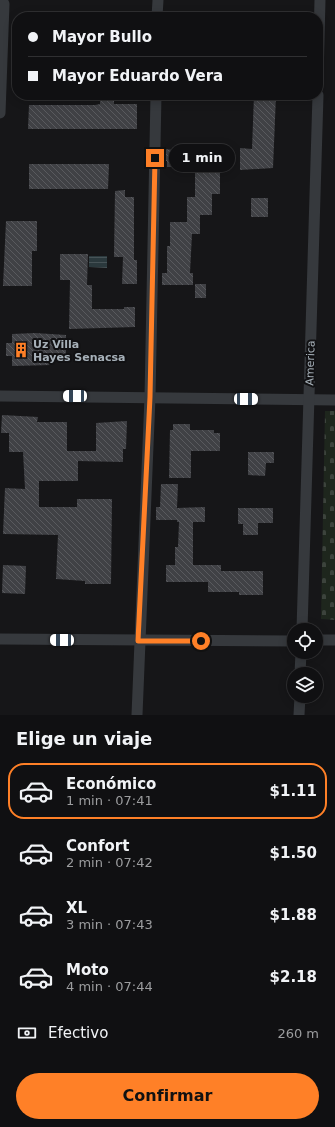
<!DOCTYPE html>
<html lang="es">
<meta charset="utf-8">
<style>
:root{--surface:#101012;--page:#1e1e20;--text:#f1f3f6;--muted:#9c9d9f;--line:#303032;--accent:#ff8027}
body{margin:0;font-family:"DejaVu Sans",sans-serif;background:var(--page);color:var(--text);height:100vh;display:flex;flex-direction:column;font-size:15px;white-space:nowrap}
*{box-sizing:border-box;margin:0}
p{font-size:13px;color:var(--muted)}
.icon{flex:none;width:22px;height:22px;fill:none;stroke:currentColor;stroke-width:2;stroke-linecap:round;stroke-linejoin:round}
.map{position:relative;height:715px;overflow:hidden}
.panel{display:flex;flex-direction:column;background:var(--surface);flex:1}
.panel>*{flex:none}
.top-card{position:absolute;left:12px;top:12px;width:311px;height:88px;border-radius:16px;box-shadow:0 2px 10px #0003,0 0 0 1px var(--line);display:grid;align-content:center;height:88px;padding:0 16px;background:var(--surface)}
.fabs{position:absolute;left:287px;top:623px;display:grid;gap:8px}
.fabs a{display:grid;place-items:center;width:36px;height:36px;border-radius:50%;background:var(--surface);box-shadow:0 2px 10px #0003,0 0 0 1px var(--line);font-size:20px}
.end{position:absolute;width:18px;height:18px;margin:-9px;border:5px solid #ff8027;background:#111;box-shadow:0 0 0 2px #111}
.from{border-radius:50%}
.bubble{position:absolute;height:28px;border-radius:14px;background:var(--surface);box-shadow:0 2px 10px #0003,0 0 0 1px var(--line);font-size:13px;font-weight:700;line-height:28px;text-align:center}
.car{position:absolute;width:12px;height:24px;margin:-12px -6px;border-radius:5px;box-shadow:0 0 3px 1px #0007;background:linear-gradient(#fff 24%,#345 0 40%,#fff 0 76%,#345 0 86%,#fff 0)}
.top-card b{display:flex;align-items:center;gap:14px;height:38px;font-size:15px}
.top-card b+b{border-top:1px solid var(--line)}
.top-card i{width:10px;height:10px;background:var(--text)}
ul{padding:0;list-style:none}
li{display:flex;align-items:center;gap:12px;height:56px;margin:0 8px 6px;padding:0 8px;border:2px solid transparent;border-radius:16px}
li div{flex:1}
li b{display:block;font-size:15px}
li em{font-style:normal;font-weight:700}
li.on{border-color:var(--accent)}
li>.icon{width:36px;height:36px;stroke-width:1.5}
h2{padding:0 16px;font-size:18px;line-height:48px}
.pay{display:flex;align-items:center;gap:10px;height:44px;padding:0 16px;font-size:15px}
.pay p{margin-inline-start:auto}
.cta{display:flex;gap:8px;margin-top:auto;padding:8px 16px}
.cta a{flex:1;height:46px;border-radius:24px;background:var(--accent);color:#111;font-size:16px;font-weight:700;line-height:46px;text-align:center}
.map>svg:first-child{display:block}
</style>
<div class="map">
<svg width="335" height="715" viewBox="0 0 335 715">
<defs>
<pattern id="cemetery-stones" width="16" height="16" patternUnits="userSpaceOnUse"><rect width="16" height="16" fill="#1e261d"/><path d="M2 7V4a2 2 0 0 1 4 0v3zM10 15v-3a2 2 0 0 1 4 0v3z" fill="#3c433c"/></pattern>
<pattern id="water-rules" width="6" height="5" patternUnits="userSpaceOnUse"><rect width="6" height="5" fill="#2b393d"/><path d="M0 2.5h6" fill="none" stroke="#475357"/></pattern>
<pattern id="building-back-hatch" width="6" height="6" patternUnits="userSpaceOnUse"><rect width="6" height="6" fill="#404145"/><path d="M-1 5l2 2M0 0l6 6M5-1l2 2" fill="none" stroke="#595a5e"/></pattern>
</defs>
<rect width="100%" height="100%" fill="#161618"/>
<polygon fill="url(#cemetery-stones)" points="325,411 335,411 335,620 321,619"/>
<polygon fill="url(#water-rules)" points="89,256 107,256 107,268 89,267"/>
<g fill="url(#building-back-hatch)">
<polygon points="100,95 114,95 114,104 137,104 137,129 28,129 29,105 95,105 100,104"/>
<polygon points="254,95 276,95 273,168 240,170 240,148 252,149"/>
<polygon points="163,149 190,151 190,167 167,167 167,161 163,161"/>
<polygon points="29,164 109,164 108,189 29,189"/>
<polygon points="195,169 220,169 220,194 212,194 212,215 200,215 200,234 192,234 190,273 193,273 193,285 162,285 162,273 167,273 167,246 170,246 170,222 187,222 187,197 195,197"/>
<polygon points="125,190 125,197 134,197 134,260 137,260 137,284 122,284 123,257 114,257 115,191"/>
<rect x="251" y="198" width="17" height="19"/>
<polygon points="6,221 37,221 37,251 32,251 32,286 3,286"/>
<polygon points="60,254 88,254 87,285 92,285 92,309 124,309 124,307 135,307 135,327 69,329 70,280 60,280"/>
<rect x="195" y="284" width="11" height="14"/>
<polygon points="35,333 66,335 66,357 51,357 51,365 12,366 12,356 6,356 6,343 12,343 12,334"/>
<polygon points="2,415 38,417 37,422 67,422 67,451 96,451 96,423 127,421 126,449 123,449 123,462 78,461 78,481 39,481 39,507 77,507 77,499 112,499 111,584 85,584 85,581 56,579 58,535 3,534 5,488 25,489 23,452 9,452 9,433 1,433"/>
<polygon points="173,424 190,424 190,430 214,430 214,433 220,433 220,451 191,451 191,478 169,478 170,430 173,430"/>
<polygon points="248,452 274,452 274,463 266,463 265,476 248,475"/>
<polygon points="161,484 178,484 177,508 205,507 205,522 193,522 193,565 221,565 221,571 263,571 263,595 239,595 239,592 208,592 208,582 166,582 166,565 175,565 175,547 178,547 179,522 177,522 177,520 156,520 156,507 160,507"/>
<polygon points="238,508 273,508 273,523 258,523 258,535 243,535 243,524 238,524"/>
<polygon points="3,565 26,566 25,594 2,593"/>
</g>
<g fill="none" stroke-linecap="round" stroke-linejoin="round">
<g stroke="#36393d" stroke-width="11">
<polyline points="157,17 158,0"/>
<polyline points="318,78 320,0"/>
<polyline points="0,113 4,4 2,0"/>
<polyline points="0,396 335,400"/>
<polyline points="302,630 318,95"/>
<polyline points="0,639 294,641"/>
<polyline points="316,640 335,640"/>
<polyline points="300,674 301,652"/>
<polyline points="137,715 150,397 156,95"/>
<polyline points="299,715 300,696"/>
</g>
</g>
<g fill="none" stroke-linecap="round" stroke-linejoin="round">
<polyline stroke="#ff8027" stroke-width="5" points="155,158 150,397 138,641 201,641"/>
</g>
<defs>
<g id="building-bare" transform="scale(1.2)"><path d="M-4-6H4V6H1V3H-1V6H-4ZM-2.5-4.3h1.7v1.8h-1.7ZM.8-4.3h1.7v1.8H.8ZM-2.5-1h1.7V.8h-1.7ZM.8-1h1.7V.8H.8Z" fill="#ff8027" stroke="#111113" stroke-width="2.5" paint-order="stroke"/></g>
</defs>
<g fill-rule="evenodd">
<use href="#building-bare" x="21" y="350"/>
</g>
<g text-anchor="middle" stroke-width="4" stroke-linejoin="round" paint-order="stroke">
<g font-size="11" font-weight="bold" fill="#a7b1b9" stroke="#111113" text-anchor="start">
<text x="33" y="348">Uz Villa<tspan x="33" dy="13">Hayes Senacsa</tspan></text>
</g>
<g font-size="11" fill="#a7b1b9" stroke="#111113">
<text transform="translate(310 363) rotate(-88)" y="4">America</text>
</g>
</g>
</svg>
<div class="fabs">
<a><svg class="icon" aria-label="locate" viewBox="0 0 24 24"><circle cx="12" cy="12" r="6"/><path d="M12 2v4M12 18v4M2 12h4M18 12h4"/></svg></a>
<a><svg class="icon" aria-label="layers" viewBox="0 0 24 24"><path d="M12 4l9 5-9 5-9-5zM3 14l9 5 9-5"/></svg></a>
</div>
<i class="end from" style="left:201px;top:641px"></i>
<i class="end" style="left:155px;top:158px"></i>
<div class="bubble" style="left:169px;top:144px;width:66px">1 min</div>
<i class="car" style="left:75px;top:396px;rotate:270deg"></i>
<i class="car" style="left:246px;top:399px;rotate:91deg"></i>
<i class="car" style="left:62px;top:640px;rotate:271deg"></i>
<div class="top-card">
<b><i class="from"></i>Mayor Bullo</b>
<b><i></i>Mayor Eduardo Vera</b>
</div>
</div>
<section class="panel">
<h2>Elige un viaje</h2>
<ul>
<li class="on"><svg class="icon" aria-label="car" viewBox="0 0 24 24"><path d="M5 17H2v-5l4-1 3-4h7l3 4 3 1v5h-3M9 17h6M6 11h13"/><circle cx="7" cy="17" r="2"/><circle cx="17" cy="17" r="2"/></svg><div><b>Económico</b><p>1 min · 07:41</p></div><em>$1.11</em></li>
<li><svg class="icon" aria-label="car" viewBox="0 0 24 24"><path d="M5 17H2v-5l4-1 3-4h7l3 4 3 1v5h-3M9 17h6M6 11h13"/><circle cx="7" cy="17" r="2"/><circle cx="17" cy="17" r="2"/></svg><div><b>Confort</b><p>2 min · 07:42</p></div><em>$1.50</em></li>
<li><svg class="icon" aria-label="car" viewBox="0 0 24 24"><path d="M5 17H2v-5l4-1 3-4h7l3 4 3 1v5h-3M9 17h6M6 11h13"/><circle cx="7" cy="17" r="2"/><circle cx="17" cy="17" r="2"/></svg><div><b>XL</b><p>3 min · 07:43</p></div><em>$1.88</em></li>
<li><svg class="icon" aria-label="car" viewBox="0 0 24 24"><path d="M5 17H2v-5l4-1 3-4h7l3 4 3 1v5h-3M9 17h6M6 11h13"/><circle cx="7" cy="17" r="2"/><circle cx="17" cy="17" r="2"/></svg><div><b>Moto</b><p>4 min · 07:44</p></div><em>$2.18</em></li>
</ul>
<div class="pay"><svg class="icon" aria-label="cash" viewBox="0 0 24 24"><path d="M3 7h18v10H3z"/><circle cx="12" cy="12" r="2"/></svg>Efectivo<p>260 m</p></div>
<div class="cta"><a>Confirmar</a></div>
</section>
